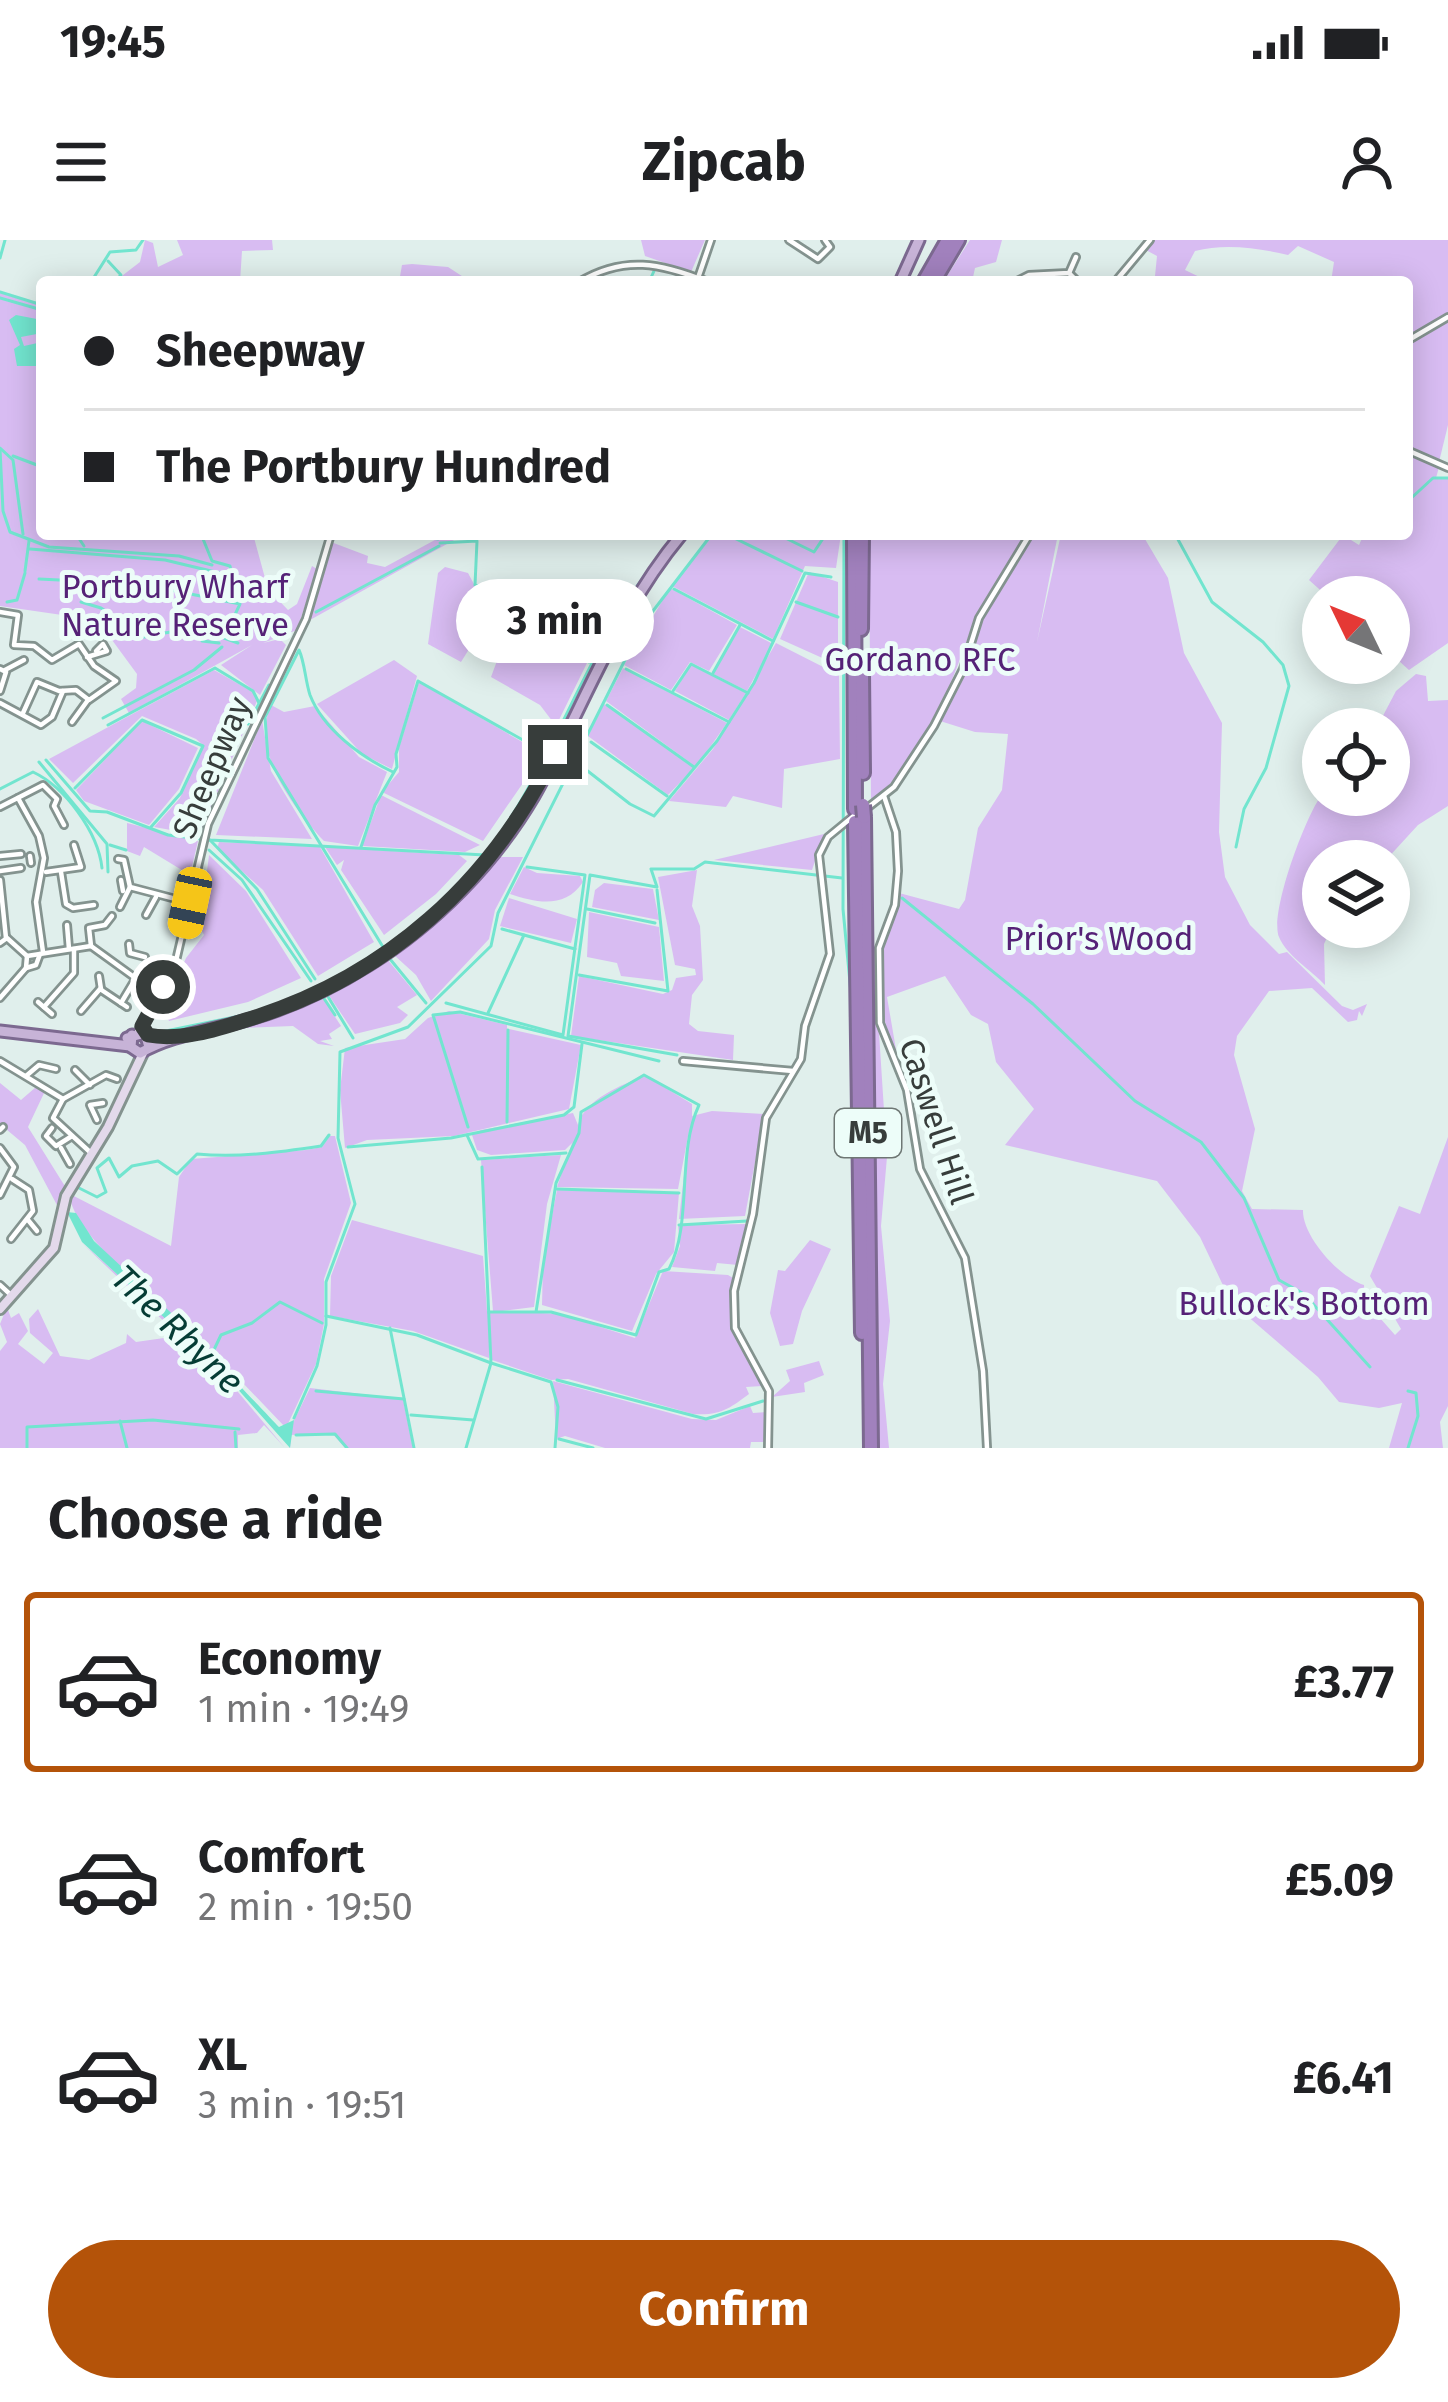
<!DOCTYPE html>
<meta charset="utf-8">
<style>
:root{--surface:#fff;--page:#f6f6f6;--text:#202124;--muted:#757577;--line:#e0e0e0;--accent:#b45309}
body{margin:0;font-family:"Fira Sans",sans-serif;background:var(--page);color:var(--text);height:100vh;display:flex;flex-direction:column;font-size:45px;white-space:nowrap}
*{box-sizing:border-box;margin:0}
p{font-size:39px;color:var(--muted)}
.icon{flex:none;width:66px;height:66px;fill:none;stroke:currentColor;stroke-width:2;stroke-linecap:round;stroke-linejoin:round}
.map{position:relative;height:1208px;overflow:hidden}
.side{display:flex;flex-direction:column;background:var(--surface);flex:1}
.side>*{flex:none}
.banner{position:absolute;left:36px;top:36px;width:1377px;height:264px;border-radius:12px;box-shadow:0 6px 30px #0003;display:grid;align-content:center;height:264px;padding:0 48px;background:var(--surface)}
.needle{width:78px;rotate:313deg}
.buttons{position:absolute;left:1302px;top:336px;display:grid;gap:24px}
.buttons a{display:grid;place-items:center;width:108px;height:108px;border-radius:50%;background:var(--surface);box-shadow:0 6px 30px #0003;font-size:60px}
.end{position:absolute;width:54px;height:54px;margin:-27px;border:15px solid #373d3b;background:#fff;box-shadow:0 0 0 6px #fff}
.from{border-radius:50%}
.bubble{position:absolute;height:84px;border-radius:42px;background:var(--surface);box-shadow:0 6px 30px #0003;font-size:39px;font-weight:700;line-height:84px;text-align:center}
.car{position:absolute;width:36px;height:72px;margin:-36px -18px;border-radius:15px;box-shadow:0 0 9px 3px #0007;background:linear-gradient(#f5c518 24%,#345 0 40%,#f5c518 0 76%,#345 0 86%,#f5c518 0)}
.banner b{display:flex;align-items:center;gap:42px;height:114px;font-size:45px}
.banner b+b{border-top:3px solid var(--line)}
.banner i{width:30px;height:30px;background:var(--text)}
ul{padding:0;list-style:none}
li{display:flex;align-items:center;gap:36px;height:180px;margin:0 24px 18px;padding:0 24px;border:6px solid transparent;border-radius:12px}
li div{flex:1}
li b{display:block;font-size:45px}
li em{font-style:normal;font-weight:700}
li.on{border-color:var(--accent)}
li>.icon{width:108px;height:108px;stroke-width:1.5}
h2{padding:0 48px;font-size:54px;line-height:144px}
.action{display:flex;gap:24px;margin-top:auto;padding:24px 48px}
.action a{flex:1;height:138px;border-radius:72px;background:var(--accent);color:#fff;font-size:48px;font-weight:700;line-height:138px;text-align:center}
.status{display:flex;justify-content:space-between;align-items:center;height:84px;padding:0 60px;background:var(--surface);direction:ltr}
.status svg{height:33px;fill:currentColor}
header{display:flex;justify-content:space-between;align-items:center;height:156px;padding:0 48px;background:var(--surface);font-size:54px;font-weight:700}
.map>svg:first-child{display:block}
</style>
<div class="status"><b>19:45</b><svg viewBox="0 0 49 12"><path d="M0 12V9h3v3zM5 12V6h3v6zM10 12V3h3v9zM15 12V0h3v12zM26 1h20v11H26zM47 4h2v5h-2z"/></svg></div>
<header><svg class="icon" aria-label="menu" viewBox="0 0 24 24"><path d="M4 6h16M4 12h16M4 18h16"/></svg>Zipcab<svg class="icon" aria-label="person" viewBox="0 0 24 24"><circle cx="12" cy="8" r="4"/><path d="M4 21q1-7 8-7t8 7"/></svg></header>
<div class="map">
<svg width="1448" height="1208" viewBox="0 0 1448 1208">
<rect width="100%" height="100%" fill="#e0efec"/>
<g fill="#d8bcf2">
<polygon points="145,0 153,3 158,27 183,15 177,0 272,0 273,10 242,11 240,42 114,42 140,22"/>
<polygon points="641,0 705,0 691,32 645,16"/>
<polygon points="970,0 1002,0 996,22 975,28 972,42 943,42"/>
<path d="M1151 0H1448V75L1407 97V42H1331L1334 22 1298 6 1288 15C1258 8 1225 3 1195 11L1185 30 1210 42 1161 40 1155 36 1157 16 1144 9Z"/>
<polygon points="412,24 448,27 471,42 399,42 402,25"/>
<polygon points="0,53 42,66 42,294 253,294 268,349 288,370 297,364 312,326 317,329 297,390 263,403 280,399 286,405 260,455 221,425 252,405 129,473 121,459 136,448 137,434 101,385 87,391 76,377 0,366"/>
<polygon points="1448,81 1448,185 1439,222 1407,208 1407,102"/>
<polygon points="1407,215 1439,227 1436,238 1448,238 1448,403 1409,430 1389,412 1389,357 1328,357 1309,340 1343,295 1359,305 1364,294 1407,294"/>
<polygon points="446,294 465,294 310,380 331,302 368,316 367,323 385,327"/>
<polygon points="714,294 841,294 836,328 805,326 773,399 672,346"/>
<path d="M869 294H1026C1012 327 982 359 971 389 946 459 926 510 871 564Z"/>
<path d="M1033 294H1058L1037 402 1061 294H1142L1168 338 1184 413 1222 483 1219 592 1225 637 1250 685 1279 714 1287 712 1342 766 1353 770 1367 764 1362 776 1359 771 1357 780 1348 782 1312 748 1269 751 1237 796 1234 815 1255 889 1242 951 1252 969 1303 970C1302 995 1337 1036 1364 1045L1365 1061 1395 1095 1401 1089 1370 1036 1399 966 1420 974 1448 897V1166L1440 1182 1443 1208H1389L1402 1163 1379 1168 1339 1162 1318 1137 1231 1062 1200 997 1157 941 1005 905 1034 869 996 822 988 784 971 775 945 736 887 757 899 827C884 790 875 746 883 705 886 688 903 667 899 653L959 669 965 660 978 588 1002 550 1008 494 975 492 940 481 977 390Z"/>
<polygon points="445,327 468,333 475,346 545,367 549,377 539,411 555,406 587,423 556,486 540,465 491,437 504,402 481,390 461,422 428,404 438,333"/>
<polygon points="809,332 838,342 838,425 780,399"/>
<polygon points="670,348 737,385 709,431 690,422 671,450 624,425"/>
<polygon points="740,387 773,404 747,451 713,434"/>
<polygon points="776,403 839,435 840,519 784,529 782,568 733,556 726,567 669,561 713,509"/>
<polygon points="394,420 417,436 392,529 362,514 317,464"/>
<polygon points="691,425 746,453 729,480 675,451"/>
<polygon points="623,428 727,483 696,527 606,461"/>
<polygon points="214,430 253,452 257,461 199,595 154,587 180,558 203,505 196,499 142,476 73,543 49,519"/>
<path d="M1416 434 1426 436 1428 461 1448 460V566L1418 585 1385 621H1323V687H1332L1324 704 1325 745C1311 730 1286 715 1279 697 1269 674 1306 574 1323 553L1389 555V489H1376L1396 451Z"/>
<polygon points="419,442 543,514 483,601 382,552 399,532 399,508"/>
<polygon points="604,464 694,528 668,555 588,496"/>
<path d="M271 465 284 472 315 466 359 517 387 532 358 606 324 601C293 568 250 511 271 465Z"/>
<polygon points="262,480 271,531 312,599 216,595"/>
<polygon points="142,481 198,508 179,549 149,585 84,561 76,550"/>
<polygon points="381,555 480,605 465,612 362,606"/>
<polygon points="127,583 198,601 190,635 144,607 140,616 127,611"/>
<polygon points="824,594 812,630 714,620"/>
<polygon points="219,602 320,607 374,702 318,736 263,650 217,609"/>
<polygon points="325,607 459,615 467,621 436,654 384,695 341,630 344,620 337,625"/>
<polygon points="209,615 246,651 301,738 248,762 169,781 164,769 186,718 204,695 194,675 204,656"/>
<polygon points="498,617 523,617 495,670 489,699 431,761 416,735 394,715 454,667"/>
<path d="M524 627 537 633 580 636 583 642C565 669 537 663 510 654Z"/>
<polygon points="697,630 692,666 700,686 703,740 692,755 689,784 698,791 734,795 733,820 571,796 579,736 663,754 672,750 676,738 696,735 695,729 675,725 658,637"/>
<polygon points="604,643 653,649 659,680 592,667 595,650"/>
<polygon points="509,658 577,679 571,703 500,686"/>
<polygon points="589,672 659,687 664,741 621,736 617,723 587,717"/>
<polygon points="873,699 887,917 881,986 890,1081 883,1144 889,1208 879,1208"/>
<polygon points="387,719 417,755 397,767 408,775 400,783 355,794 328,754"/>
<polygon points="321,755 341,786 329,794 332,799 320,801 334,806 318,804 293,786 240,788"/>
<polygon points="449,771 507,785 508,854 509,789 581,805 569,869 454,896 367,900 345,908 340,850 345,808 405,799 428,778"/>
<path d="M646 836 692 864V876L712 871 764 874 745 976 679 979 689 891 678 949 557 947 572 903 565 910 491 915 477 910 472 895 481 890 573 873 578 885C584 860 622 844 646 836Z"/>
<polygon points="0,843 21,860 36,847 45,851 28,887 66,948 58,967 25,905 0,884"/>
<path d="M330 896H335L351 963 324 1039V1084L316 1124 286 1188 220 1119 207 1115 285 1208 264 1185 257 1193 238 1195V1208H0V1111L7 1102 0 1084 7 1067 11 1078 19 1073 28 1091 18 1104 44 1124 53 1113 30 1093 29 1079 38 1069 60 1116 89 1120 126 1103 127 1094 136 1102 164 1098 173 1090 82 1003 202 1109 197 1097C162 1064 69 992 70 954L171 1006 179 937 191 919 306 910 322 907Z"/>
<path d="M561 915 547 964 534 1067 502 1071 560 1074 635 1098 663 1031 728 1035 733 1038 732 1087 762 1141V1146L746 1147 749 1154C731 1167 722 1176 693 1174L568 1139 551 1140 492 1120 489 1080V1118L413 1091 330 1076 331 1036 352 980 483 1016 487 1071H493L481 920Z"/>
<polygon points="557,950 679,953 674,1012 656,1034 632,1091 542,1065 543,1023"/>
<polygon points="746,984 738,1025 717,1023 715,1031 672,1027 680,1006 678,985"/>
<polygon points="810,1000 831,1009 802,1071 793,1104 780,1106 770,1073 778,1030 785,1031"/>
<polygon points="819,1121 824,1135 804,1143 805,1152 772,1157 790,1141 786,1130"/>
<polygon points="553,1141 692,1179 716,1180 750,1166 753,1173 766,1172 767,1202 751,1202 750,1208 605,1208 565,1196 556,1199"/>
<polygon points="310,1148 403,1159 413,1208 345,1208 332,1193 291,1195 290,1208 288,1193"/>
</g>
<g fill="#72e5cf">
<polygon points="16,75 42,80 42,93 21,97 24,106 42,102 42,126 17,126 14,109 20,105 9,80"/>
<path d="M67 972 76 973 94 1001 197 1097C200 1105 266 1173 279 1187L294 1180 290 1208 219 1128 82 1002Z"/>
</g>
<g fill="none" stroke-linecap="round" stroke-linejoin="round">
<g stroke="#72e5cf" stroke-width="3">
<polyline points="931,17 940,0"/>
<polyline points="0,18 5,0"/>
<polyline points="108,21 121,35 114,42"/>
<polyline points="91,42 110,12 136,10 143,0"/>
<polyline points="649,42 654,31"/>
<polyline points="894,42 914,0"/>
<polyline points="0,52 42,65"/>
<polyline points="0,58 42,70"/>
<polyline points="0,208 13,220 23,294"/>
<polyline points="0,209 3,271 10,292 49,307 179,316 212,325"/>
<polyline points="13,216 37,225"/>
<polyline points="38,226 42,257"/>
<polyline points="1407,262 1433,238 1448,238"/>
<polyline points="76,294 84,306"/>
<polyline points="417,294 438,299"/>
<polyline points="726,294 802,331"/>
<polyline points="777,294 814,312 826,294"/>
<polyline points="844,294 843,669 851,753"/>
<polyline points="1175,294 1212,362 1263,402 1283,425 1289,446 1266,528 1244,569 1236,607"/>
<polyline points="123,297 130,294"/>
<polyline points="440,303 477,301 475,345 555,367 545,398 589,422"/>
<polyline points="30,309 165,320 232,336 230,326 212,321 201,294"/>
<polyline points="25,331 29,301"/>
<polyline points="39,339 141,344 240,364 224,398 238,403"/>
<polyline points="674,349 773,401"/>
<polyline points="7,362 17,360 25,333"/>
<polyline points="81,362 101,368 144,397 191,388 222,394"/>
<polyline points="796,362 838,377"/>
<polyline points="316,372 439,306"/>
<polyline points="202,401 219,403"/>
<polyline points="626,429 729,482"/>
<polyline points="713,433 740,385"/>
<polyline points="673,451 691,424 748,453"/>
<polyline points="607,465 694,527"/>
<polyline points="103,478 194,430 222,407"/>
<polyline points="248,484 269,445"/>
<polyline points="108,485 215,428 253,451 259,463"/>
<polyline points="591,502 667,556"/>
<polyline points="46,520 90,571 107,572 168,595 210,600 485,615"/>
<polyline points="39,522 107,604 108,632"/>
<polyline points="580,525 630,564 654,576 717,501 754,443 805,333 831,337"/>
<polyline points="75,548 142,480 203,506 181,553 151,587"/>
<path d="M0 549 33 532C65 547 98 592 102 628"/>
<polyline points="210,600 257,649 315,739"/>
<polyline points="110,605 126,610"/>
<polyline points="361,607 375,565 397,527 396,514 418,441 546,513"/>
<polyline points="209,610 242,640 311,741"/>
<path d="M450 655C548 558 575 418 662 313"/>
<polyline points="902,658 1033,764 1135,861 1201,902 1244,958 1279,1040 1304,1054 1370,1127"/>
<polyline points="587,669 655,683"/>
<polyline points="502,689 575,709"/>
<path d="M383 707 268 518 265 477 299 410C305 423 305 440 310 455 323 489 361 517 393 532"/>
<polyline points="390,719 426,763"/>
<polyline points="579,735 668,751 657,650"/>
<polyline points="327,755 353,798"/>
<polyline points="323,757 335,775"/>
<polyline points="446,763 563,795 585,635 527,627"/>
<polyline points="280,765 340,736 407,693"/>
<polyline points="488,773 524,695"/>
<polyline points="161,792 259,772"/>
<polyline points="677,815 568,796 590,635 657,647 651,629 694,629 705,622 842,638"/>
<polyline points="507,882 508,790"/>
<polyline points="468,887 433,775 460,772 659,821"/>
<polyline points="467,895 478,919 566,913"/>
<polyline points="348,907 451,898 564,875 574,867 582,804"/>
<polyline points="482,927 491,1123 551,1142 558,1167 555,1208"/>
<path d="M77 947 97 957 106 952 97 928 109 918 119 937 132 926 158 921 177 934 197 914C239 918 281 912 321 906L329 895"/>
<polyline points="557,949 679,953"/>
<polyline points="679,985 747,981"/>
<path d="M489 1072H551L636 1095 659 1032 669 1029C693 983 676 914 699 865L644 835 581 872 579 893 556 943 536 1072"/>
<polyline points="326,1076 417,1095 491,1123 466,1208"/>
<polyline points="390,1088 414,1208"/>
<polyline points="211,1116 221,1095 252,1083 280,1062 322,1083"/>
<polyline points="557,1140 706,1179 763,1161"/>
<polyline points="316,1151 404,1159"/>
<polyline points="1408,1151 1416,1153 1418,1176 1408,1208"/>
<polyline points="411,1175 473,1180"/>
<polyline points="294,1178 317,1126 326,1085 326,1042 355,964 338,898 340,812 408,787 491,706 498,673 643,384 712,294"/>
<polyline points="120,1181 127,1208"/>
<polyline points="235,1192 236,1208"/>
<polyline points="296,1195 335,1194 347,1208"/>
<polyline points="559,1199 593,1208"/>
<polyline points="27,1208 27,1187 153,1180 239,1189"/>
</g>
<g stroke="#84938f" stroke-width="10">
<g id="street">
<polyline points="789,0 818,19 830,7 825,0"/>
<polyline points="1069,33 1078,42"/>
<polyline points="698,38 711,0"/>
<path d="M579 42C624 15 661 23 708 42"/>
<polyline points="1015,42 1029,35 1069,33 1076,17"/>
<polyline points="1115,42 1150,0"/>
<polyline points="1407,101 1448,77"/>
<polyline points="1407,210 1448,228"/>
<polyline points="0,372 18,375 14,405 34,406 52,420 79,404 94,426 116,441 89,460 76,450 59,451 37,442 23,473"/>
<polyline points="87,417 107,411 103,404 96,411"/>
<polyline points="0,429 6,432 0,451"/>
<polyline points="5,430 24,420"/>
<polyline points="0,463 41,485 52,477 63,451"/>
<polyline points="72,482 88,460"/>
<polyline points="884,556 896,592 898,631 895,665 879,708 880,783 907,850 920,929 965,1018 983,1131 987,1208"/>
<polyline points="18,558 39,596 44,618 36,662 43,712"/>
<polyline points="0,567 43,545 57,559 54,566 64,585"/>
<polyline points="866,569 894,547 934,486 963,429 979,378 1030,294"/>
<polyline points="0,616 21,614"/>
<polyline points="30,616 31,623"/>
<polyline points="118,619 124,620 130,647 191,663"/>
<polyline points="0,631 21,628"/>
<polyline points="46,632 81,627 74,605"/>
<polyline points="61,632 66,664 73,668 94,665"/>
<polyline points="0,640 6,698"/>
<polyline points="121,640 123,651"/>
<polyline points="120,667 130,647"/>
<polyline points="146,675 156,657"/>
<polyline points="67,685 69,709"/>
<polyline points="0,703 7,698 27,716 91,706 145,745 152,760"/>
<polyline points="129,704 130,713 145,717"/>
<polyline points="91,706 89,688 105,685 112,676"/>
<polyline points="26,728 36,725 40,714"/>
<polyline points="99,736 101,749"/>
<polyline points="0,758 26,728 27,716"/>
<polyline points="38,762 52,774"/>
<polyline points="121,763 136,738"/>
<polyline points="44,767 74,733 74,709"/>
<polyline points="81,771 100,749 127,767"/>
<polyline points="137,792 175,725 208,584 306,379 331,294"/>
<polyline points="0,821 63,859"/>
<polyline points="683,821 793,831"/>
<polyline points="75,830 90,845"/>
<polyline points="26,836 39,825 56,829"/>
<polyline points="97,880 90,865 103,863"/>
<polyline points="52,888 46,896 56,906 72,896"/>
<polyline points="0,890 3,887"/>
<polyline points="0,908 14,927 0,955"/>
<polyline points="61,908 70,924"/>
<polyline points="91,913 53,878 63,859 106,835 117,839"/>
<polyline points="28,980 37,991"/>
<polyline points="11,999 33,971 29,950 12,939"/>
<polyline points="0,1045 12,1056"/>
<polyline points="768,1208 769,1151 735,1088 734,1051 753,974 766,878 801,819 805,786 830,714 819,615 828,597 856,574"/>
</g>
</g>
<g stroke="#84938f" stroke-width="14">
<polyline id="secondary" points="0,1069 54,1008 66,956 108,887 143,813"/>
</g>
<g stroke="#7c6990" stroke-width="15">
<g id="primary">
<polyline points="900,42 919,0"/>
<polyline points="0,791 130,806"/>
<path d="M132 795 131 807 140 813C170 796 202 792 236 783 283 771 328 751 369 725 436 683 494 624 534 556 584 467 616 373 682 294"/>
<polyline points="127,798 145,793 149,807"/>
</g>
</g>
<g stroke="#7c6990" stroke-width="18">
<g id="highway">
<polyline points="924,42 948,0"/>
<polyline points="933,42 958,0"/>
<polyline points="854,294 855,569"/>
<polyline points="861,389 862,294"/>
<polyline points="862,433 863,533"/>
<polyline points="864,577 871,1208"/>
<polyline points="855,582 862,1093"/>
</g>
</g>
<use href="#street" stroke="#fff" stroke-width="4.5"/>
<use href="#secondary" stroke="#e3d9eb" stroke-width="8"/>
<use href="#primary" stroke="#c7b3d7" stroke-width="9"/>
<use href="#highway" stroke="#a181bd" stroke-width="12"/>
<g stroke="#7c6990" stroke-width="18" stroke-linecap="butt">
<polyline id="highway-bridge" points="863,565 864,577"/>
</g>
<use href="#highway-bridge" stroke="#a181bd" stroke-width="12"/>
</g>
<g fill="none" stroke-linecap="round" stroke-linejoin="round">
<path stroke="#373d3b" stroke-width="15" d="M163 747 142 786 148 795C180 801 215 790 246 780 386 738 492 642 555 512"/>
</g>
<g text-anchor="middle" stroke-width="10" stroke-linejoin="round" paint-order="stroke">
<rect fill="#edfdf9" stroke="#6e7774" stroke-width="3" x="835" y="869" width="66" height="48" rx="9"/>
<g font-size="30" font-weight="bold" fill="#373d3b">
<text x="868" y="903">M5</text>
</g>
<g font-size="33" fill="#527" stroke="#edfdf9">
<text x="175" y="358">Portbury Wharf<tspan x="175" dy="38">Nature Reserve</tspan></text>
<text x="920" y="431">Gordano RFC</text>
<text x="1099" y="710">Prior's Wood</text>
<text x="1304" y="1075">Bullock's Bottom</text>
</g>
<g font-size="33" fill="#373d3b" stroke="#edfdf9">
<text transform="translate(211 527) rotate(-67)" y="12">Sheepway</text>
<text transform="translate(937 881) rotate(72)" y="12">Caswell Hill</text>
</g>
<g font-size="36" font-style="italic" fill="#053d35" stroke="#edfdf9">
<text transform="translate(178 1089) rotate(44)" y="13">The Rhyne</text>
</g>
</g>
</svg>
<div class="buttons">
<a><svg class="needle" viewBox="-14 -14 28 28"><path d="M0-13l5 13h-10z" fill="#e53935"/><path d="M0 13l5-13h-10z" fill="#757577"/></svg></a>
<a><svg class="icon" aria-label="locate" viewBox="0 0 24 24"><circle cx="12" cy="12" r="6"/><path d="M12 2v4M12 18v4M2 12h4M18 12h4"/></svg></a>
<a><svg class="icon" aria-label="layers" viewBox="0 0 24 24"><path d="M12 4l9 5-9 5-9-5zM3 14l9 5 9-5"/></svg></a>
</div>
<i class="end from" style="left:163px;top:747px"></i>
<i class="end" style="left:555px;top:512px"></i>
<div class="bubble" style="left:456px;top:339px;width:198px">3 min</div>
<i class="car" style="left:190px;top:663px;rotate:192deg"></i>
<div class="banner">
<b><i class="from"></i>Sheepway</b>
<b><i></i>The Portbury Hundred</b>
</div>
</div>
<section class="side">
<h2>Choose a ride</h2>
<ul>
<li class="on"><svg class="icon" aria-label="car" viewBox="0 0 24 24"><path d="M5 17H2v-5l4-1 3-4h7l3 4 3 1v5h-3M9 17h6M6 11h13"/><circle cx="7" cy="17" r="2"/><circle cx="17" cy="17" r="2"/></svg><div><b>Economy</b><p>1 min · 19:49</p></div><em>£3.77</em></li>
<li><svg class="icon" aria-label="car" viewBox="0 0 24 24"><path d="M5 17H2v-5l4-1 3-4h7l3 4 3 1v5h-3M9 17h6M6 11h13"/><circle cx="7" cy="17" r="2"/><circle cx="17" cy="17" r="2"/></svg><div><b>Comfort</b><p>2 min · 19:50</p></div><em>£5.09</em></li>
<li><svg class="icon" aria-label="car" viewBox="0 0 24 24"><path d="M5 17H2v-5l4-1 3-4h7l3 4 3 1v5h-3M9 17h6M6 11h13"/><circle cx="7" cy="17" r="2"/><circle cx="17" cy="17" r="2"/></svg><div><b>XL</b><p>3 min · 19:51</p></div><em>£6.41</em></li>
</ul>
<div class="action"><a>Confirm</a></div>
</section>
